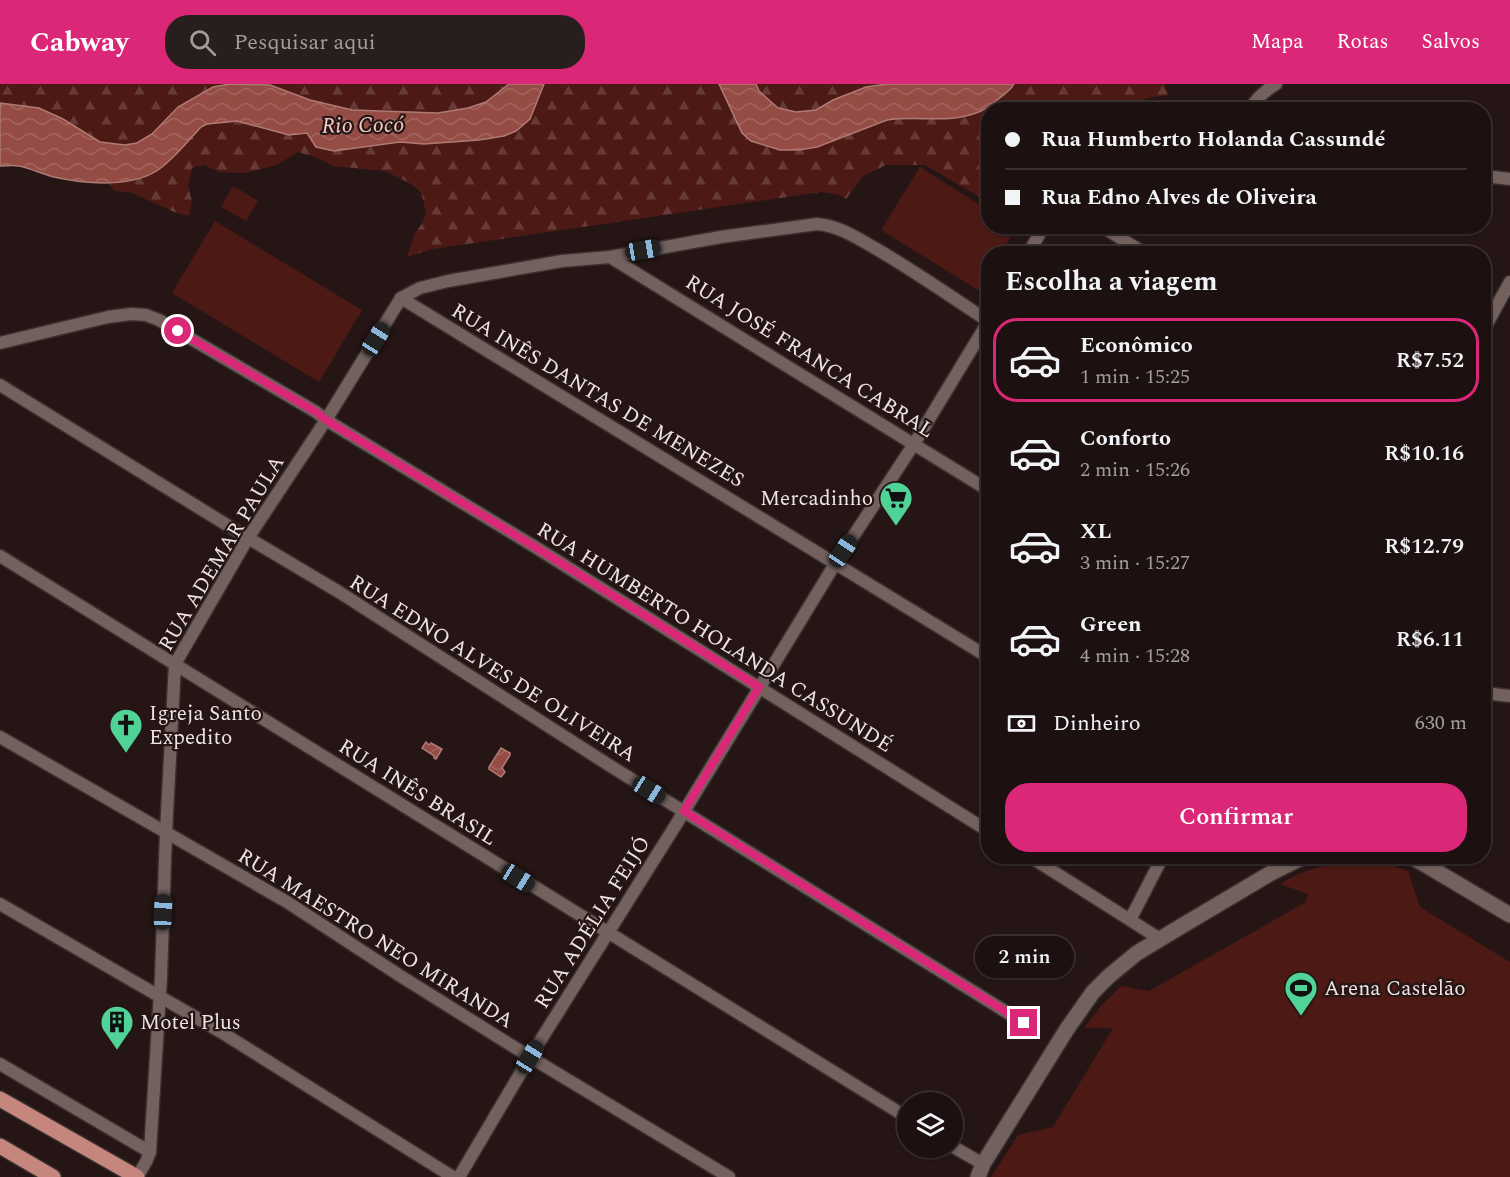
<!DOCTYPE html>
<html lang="pt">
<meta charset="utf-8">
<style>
:root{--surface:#1c1010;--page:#291e1e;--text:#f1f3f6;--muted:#a09d9f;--line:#3a3030;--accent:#db2777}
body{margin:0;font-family:Spectral,serif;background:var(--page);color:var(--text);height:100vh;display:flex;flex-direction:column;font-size:22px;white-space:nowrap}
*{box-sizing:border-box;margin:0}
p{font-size:20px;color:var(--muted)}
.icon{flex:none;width:33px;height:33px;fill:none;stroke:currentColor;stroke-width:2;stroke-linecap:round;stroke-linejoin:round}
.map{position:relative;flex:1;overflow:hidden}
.sheet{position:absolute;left:981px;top:162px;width:510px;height:618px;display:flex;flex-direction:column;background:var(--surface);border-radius:24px;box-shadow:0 2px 4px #0004,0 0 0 2px var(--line)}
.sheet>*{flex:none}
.hud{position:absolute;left:981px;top:18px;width:510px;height:132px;border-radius:24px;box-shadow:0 2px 4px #0004,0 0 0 2px var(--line);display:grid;align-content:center;height:132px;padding:0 24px;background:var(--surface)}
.fabs{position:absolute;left:897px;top:1008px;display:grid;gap:12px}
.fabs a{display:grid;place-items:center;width:66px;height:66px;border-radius:50%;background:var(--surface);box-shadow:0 2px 4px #0004,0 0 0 2px var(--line);font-size:30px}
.end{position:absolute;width:27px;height:27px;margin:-14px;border:8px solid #db2777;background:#fff;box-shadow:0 0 0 3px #fff}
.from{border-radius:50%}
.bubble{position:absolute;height:42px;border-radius:21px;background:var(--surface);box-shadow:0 2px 4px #0004,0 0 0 2px var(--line);font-size:20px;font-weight:600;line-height:42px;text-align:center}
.car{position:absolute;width:18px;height:36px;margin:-18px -9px;border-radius:8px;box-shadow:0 0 4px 2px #0007;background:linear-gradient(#222 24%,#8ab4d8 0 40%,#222 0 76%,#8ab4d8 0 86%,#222 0)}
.hud b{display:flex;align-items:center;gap:21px;height:57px;font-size:22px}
.hud b+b{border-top:2px solid var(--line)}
.hud i{width:15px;height:15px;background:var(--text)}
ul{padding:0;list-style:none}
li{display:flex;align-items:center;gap:18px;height:84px;margin:0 12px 9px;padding:0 12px;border:3px solid transparent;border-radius:24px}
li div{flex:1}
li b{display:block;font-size:22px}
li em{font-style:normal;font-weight:600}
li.current{border-color:var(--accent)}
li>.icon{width:54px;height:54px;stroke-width:1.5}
h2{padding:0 24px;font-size:27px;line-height:72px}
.pay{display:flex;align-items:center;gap:15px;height:66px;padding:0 24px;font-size:22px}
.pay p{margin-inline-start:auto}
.action{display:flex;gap:12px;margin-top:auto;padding:12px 24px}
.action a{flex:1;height:69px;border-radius:24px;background:var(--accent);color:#fff;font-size:24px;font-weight:600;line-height:69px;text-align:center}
header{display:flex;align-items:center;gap:36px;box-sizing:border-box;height:84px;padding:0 30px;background:var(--accent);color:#fff}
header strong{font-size:28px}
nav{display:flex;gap:33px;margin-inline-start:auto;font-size:21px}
.search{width:420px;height:54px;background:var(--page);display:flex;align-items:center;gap:15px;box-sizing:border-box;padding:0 21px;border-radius:24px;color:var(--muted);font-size:22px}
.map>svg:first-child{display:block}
</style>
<header>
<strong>Cabway</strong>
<div class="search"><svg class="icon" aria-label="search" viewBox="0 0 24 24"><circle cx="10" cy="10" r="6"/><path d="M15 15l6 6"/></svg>Pesquisar aqui</div>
<nav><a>Mapa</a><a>Rotas</a><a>Salvos</a></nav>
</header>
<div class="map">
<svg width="1510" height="1093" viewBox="0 0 1510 1093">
<defs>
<pattern id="forest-firs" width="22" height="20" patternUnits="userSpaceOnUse" patternTransform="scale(1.5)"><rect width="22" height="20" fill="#4c1915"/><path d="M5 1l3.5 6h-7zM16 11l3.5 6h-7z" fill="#663a37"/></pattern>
<pattern id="water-waves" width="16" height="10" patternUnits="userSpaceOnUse" patternTransform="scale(1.5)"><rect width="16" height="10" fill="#944c45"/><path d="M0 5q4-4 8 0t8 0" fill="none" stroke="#a36660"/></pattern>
</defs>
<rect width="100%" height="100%" fill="#251615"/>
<g fill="url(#forest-firs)">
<polygon points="0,0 230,0 213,3 178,23 152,50 137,59 125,61 100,58 63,35 3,19 0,19"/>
<path d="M264 0H509C480 34 431 29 392 27 378 27 363 28 350 26 322 21 296 11 270 1Z"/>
<path d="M544 0H719L742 49 817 63 887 36 899 34H960L983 26 1007 9 1014 0H1165L1168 11C1148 13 1132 18 1114 25L988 26V118L925 81H886L863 92 846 115 839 111 821 108 433 165 407 173 415 149 421 141 426 128 421 108 411 100 385 87 333 82 318 74 298 68 277 81 245 89 219 88 204 81 192 84 188 102 192 117 189 132 174 128 130 108 115 107 108 99 127 97 162 83 201 43 207 40 237 37 289 51 307 49 424 60 530 35Z"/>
<polygon points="756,0 887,0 866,3 833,16 816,26 796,28 778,24 759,7"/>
</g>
<g fill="#4c1915">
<polygon points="920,83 988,126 988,142 1017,143 1000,169 988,170 988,189 978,206 881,146"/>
<polygon points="233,102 258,117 246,137 221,123"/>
<polygon points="215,137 362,226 319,298 172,209"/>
<path d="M1359 775 1378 777 1408 787 1420 823 1510 878V1093H991L1018 1051 1053 1043 1113 944H1084L1101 922 1121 902 1149 907 1306 818 1308 810 1280 800C1304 785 1331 779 1359 775Z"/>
</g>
<g fill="url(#water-waves)" stroke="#af7a74" stroke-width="1.5">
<path d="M230 0 270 1 310 16 352 26 438 29 468 24 486 18 509 0H544L530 35 516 47 504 52 479 56 424 60 400 58 334 67 316 63 307 49 289 51 237 37 207 40 201 43C189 56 176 72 162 83 135 105 85 100 54 93 42 90 30 84 19 82 13 81 6 82 0 82V19L39 24 63 35 100 58 125 61 137 59 152 50 178 23 213 3Z"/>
<path d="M719 0H756L759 7 778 24 796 28 816 26 833 16 866 3 887 0H1014C1010 7 1004 11 997 16 992 20 987 24 981 27 949 41 920 31 887 36L817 63 799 66H780L751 57 742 49Z"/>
<polygon points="426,658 429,661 431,659 442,665 436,675 434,674 434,672 422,664"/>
<polygon points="501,664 510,669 510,671 502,684 505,688 501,693 489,685 489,683"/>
</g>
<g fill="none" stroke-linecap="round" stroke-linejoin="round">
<g stroke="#3a3030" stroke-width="15">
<g id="street">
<path d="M1249 26C1257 14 1264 7 1276 0"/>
<polyline points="1484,92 1510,95"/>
<polyline points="1101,142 1146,170"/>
<polyline points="1028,170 1044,142"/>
<polyline points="610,173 988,406"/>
<polyline points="401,214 988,573"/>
<path d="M401 214 420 204 448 197 562 177 610 173 721 153 817 140C841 142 860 156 880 167 917 189 952 213 988 237"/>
<polyline points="1484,245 1510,198"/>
<polyline points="0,259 108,233 131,230 146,231 159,236 316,328 326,336 540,466 988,747"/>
<polyline points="1484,262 1486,241"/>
<polyline points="0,301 248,454 339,508 612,683 1024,939"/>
<polyline points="0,472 908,1034"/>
<polyline points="1484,609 1510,612"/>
<polyline points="0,653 287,818 402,893 530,973 729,1093"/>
<polyline points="1029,772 1160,855"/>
<polyline points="0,820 221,948 453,1093"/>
<polyline points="1130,836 1163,772"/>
<polyline points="0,980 150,1068"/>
<polyline points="952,1062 983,1080"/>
<polyline points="137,1093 146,1078 150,1068 161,893 166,748 175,580 248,454 326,336 401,214"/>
<polyline points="459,1093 530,973 677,739 835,480 914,360 988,238"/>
</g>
</g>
<g stroke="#3a3030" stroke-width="18">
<g id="secondary">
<polyline points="1409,772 1419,777 1510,831"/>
<polyline points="978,1093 983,1080 1067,945 1093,908 1109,892 1137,869 1175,846 1271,789 1305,772"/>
</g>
</g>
<g stroke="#3a3030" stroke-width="18">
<g id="primary">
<polyline points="0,1015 137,1093"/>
<polyline points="0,1062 53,1093"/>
</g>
</g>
<use href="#street" stroke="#73615e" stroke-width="12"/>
<use href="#secondary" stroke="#73615e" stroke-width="15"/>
<use href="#primary" stroke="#c5867e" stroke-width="15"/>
</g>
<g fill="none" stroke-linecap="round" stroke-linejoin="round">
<polyline stroke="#db2777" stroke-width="8" points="178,247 316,328 326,336 540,466 759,603 684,727 1024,939"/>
</g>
<defs>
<g id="supermarket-pin" transform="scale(1.725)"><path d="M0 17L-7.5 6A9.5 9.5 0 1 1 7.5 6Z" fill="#51d398" stroke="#251615"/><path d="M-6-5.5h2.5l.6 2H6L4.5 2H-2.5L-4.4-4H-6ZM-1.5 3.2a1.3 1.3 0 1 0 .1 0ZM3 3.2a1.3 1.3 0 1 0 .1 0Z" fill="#111"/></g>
<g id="church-pin" transform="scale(1.725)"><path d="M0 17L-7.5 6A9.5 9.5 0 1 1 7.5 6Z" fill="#51d398" stroke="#251615"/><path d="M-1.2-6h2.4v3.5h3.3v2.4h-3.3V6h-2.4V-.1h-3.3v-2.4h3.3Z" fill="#111"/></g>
<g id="stadium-pin" transform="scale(1.725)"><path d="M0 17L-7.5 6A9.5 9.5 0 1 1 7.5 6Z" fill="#51d398" stroke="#251615"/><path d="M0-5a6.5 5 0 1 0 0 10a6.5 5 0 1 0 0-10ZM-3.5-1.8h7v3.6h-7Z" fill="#111"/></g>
<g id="building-pin" transform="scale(1.725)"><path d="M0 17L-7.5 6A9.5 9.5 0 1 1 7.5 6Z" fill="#51d398" stroke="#251615"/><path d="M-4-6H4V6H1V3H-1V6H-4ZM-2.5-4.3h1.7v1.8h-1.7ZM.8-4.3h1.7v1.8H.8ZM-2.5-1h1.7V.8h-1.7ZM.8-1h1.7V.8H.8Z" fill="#111"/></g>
</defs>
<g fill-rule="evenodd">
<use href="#supermarket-pin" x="896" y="414"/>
<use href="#church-pin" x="126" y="641"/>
<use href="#stadium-pin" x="1301" y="904"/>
<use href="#building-pin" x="117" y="938"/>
</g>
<g text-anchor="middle" stroke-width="4.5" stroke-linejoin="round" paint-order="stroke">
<g font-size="21" fill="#efe4e3" stroke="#251615">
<text transform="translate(810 272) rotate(32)" y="7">RUA JOSÉ FRANCA CABRAL</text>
<text transform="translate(598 311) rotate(31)" y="7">RUA INÊS DANTAS DE MENEZES</text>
<text transform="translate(221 469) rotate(-59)" y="7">RUA ADEMAR PAULA</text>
<text transform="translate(715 553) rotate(32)" y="7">RUA HUMBERTO HOLANDA CASSUNDÉ</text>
<text transform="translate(493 584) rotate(32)" y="7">RUA EDNO ALVES DE OLIVEIRA</text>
<text transform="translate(418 708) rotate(32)" y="7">RUA INÊS BRASIL</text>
<text transform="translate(592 838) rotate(-58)" y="7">RUA ADÉLIA FEIJÓ</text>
<text transform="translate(376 854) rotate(32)" y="7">RUA MAESTRO NEO MIRANDA</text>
</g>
<g font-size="21" fill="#efe4e3" stroke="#251615" text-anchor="start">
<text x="873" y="421" text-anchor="end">Mercadinho</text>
<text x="149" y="636">Igreja Santo<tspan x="149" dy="24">Expedito</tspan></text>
<text x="1324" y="911">Arena Castelão</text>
<text x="140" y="945">Motel Plus</text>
</g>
<g font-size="22" font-style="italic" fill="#f7cbc5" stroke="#251615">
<text transform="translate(363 40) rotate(-1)" y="8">Rio Cocó</text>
</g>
</g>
</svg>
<div class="fabs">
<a><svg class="icon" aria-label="layers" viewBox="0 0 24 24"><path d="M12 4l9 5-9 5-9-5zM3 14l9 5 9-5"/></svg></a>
</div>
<i class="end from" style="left:178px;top:247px"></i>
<i class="end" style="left:1024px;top:939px"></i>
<div class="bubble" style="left:975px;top:852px;width:99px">2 min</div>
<i class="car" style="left:643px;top:166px;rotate:80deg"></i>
<i class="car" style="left:376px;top:255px;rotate:32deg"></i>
<i class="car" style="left:843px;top:467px;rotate:34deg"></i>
<i class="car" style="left:649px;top:706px;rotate:122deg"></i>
<i class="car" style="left:518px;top:794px;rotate:122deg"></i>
<i class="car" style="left:163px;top:828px;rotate:2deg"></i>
<i class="car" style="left:530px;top:973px;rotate:32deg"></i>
<div class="hud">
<b><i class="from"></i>Rua Humberto Holanda Cassundé</b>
<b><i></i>Rua Edno Alves de Oliveira</b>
</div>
<section class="sheet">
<h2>Escolha a viagem</h2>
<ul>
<li class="current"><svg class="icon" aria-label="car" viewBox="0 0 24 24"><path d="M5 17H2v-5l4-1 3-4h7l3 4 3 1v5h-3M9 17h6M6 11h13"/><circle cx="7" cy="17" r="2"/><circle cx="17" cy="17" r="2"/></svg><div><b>Econômico</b><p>1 min · 15:25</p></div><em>R$7.52</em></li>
<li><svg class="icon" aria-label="car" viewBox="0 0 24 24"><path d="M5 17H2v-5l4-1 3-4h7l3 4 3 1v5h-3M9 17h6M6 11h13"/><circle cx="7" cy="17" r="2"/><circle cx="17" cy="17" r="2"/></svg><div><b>Conforto</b><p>2 min · 15:26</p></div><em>R$10.16</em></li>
<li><svg class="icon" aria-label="car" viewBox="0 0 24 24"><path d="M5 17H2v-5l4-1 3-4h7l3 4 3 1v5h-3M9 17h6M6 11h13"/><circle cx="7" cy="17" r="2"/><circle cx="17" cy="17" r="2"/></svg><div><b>XL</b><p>3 min · 15:27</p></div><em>R$12.79</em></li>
<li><svg class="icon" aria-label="car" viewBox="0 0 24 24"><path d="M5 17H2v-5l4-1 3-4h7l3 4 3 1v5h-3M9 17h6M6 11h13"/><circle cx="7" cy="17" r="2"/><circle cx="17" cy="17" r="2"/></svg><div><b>Green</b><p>4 min · 15:28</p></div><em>R$6.11</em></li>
</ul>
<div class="pay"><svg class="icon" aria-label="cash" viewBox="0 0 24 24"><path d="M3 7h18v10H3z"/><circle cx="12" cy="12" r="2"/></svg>Dinheiro<p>630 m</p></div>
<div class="action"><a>Confirmar</a></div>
</section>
</div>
